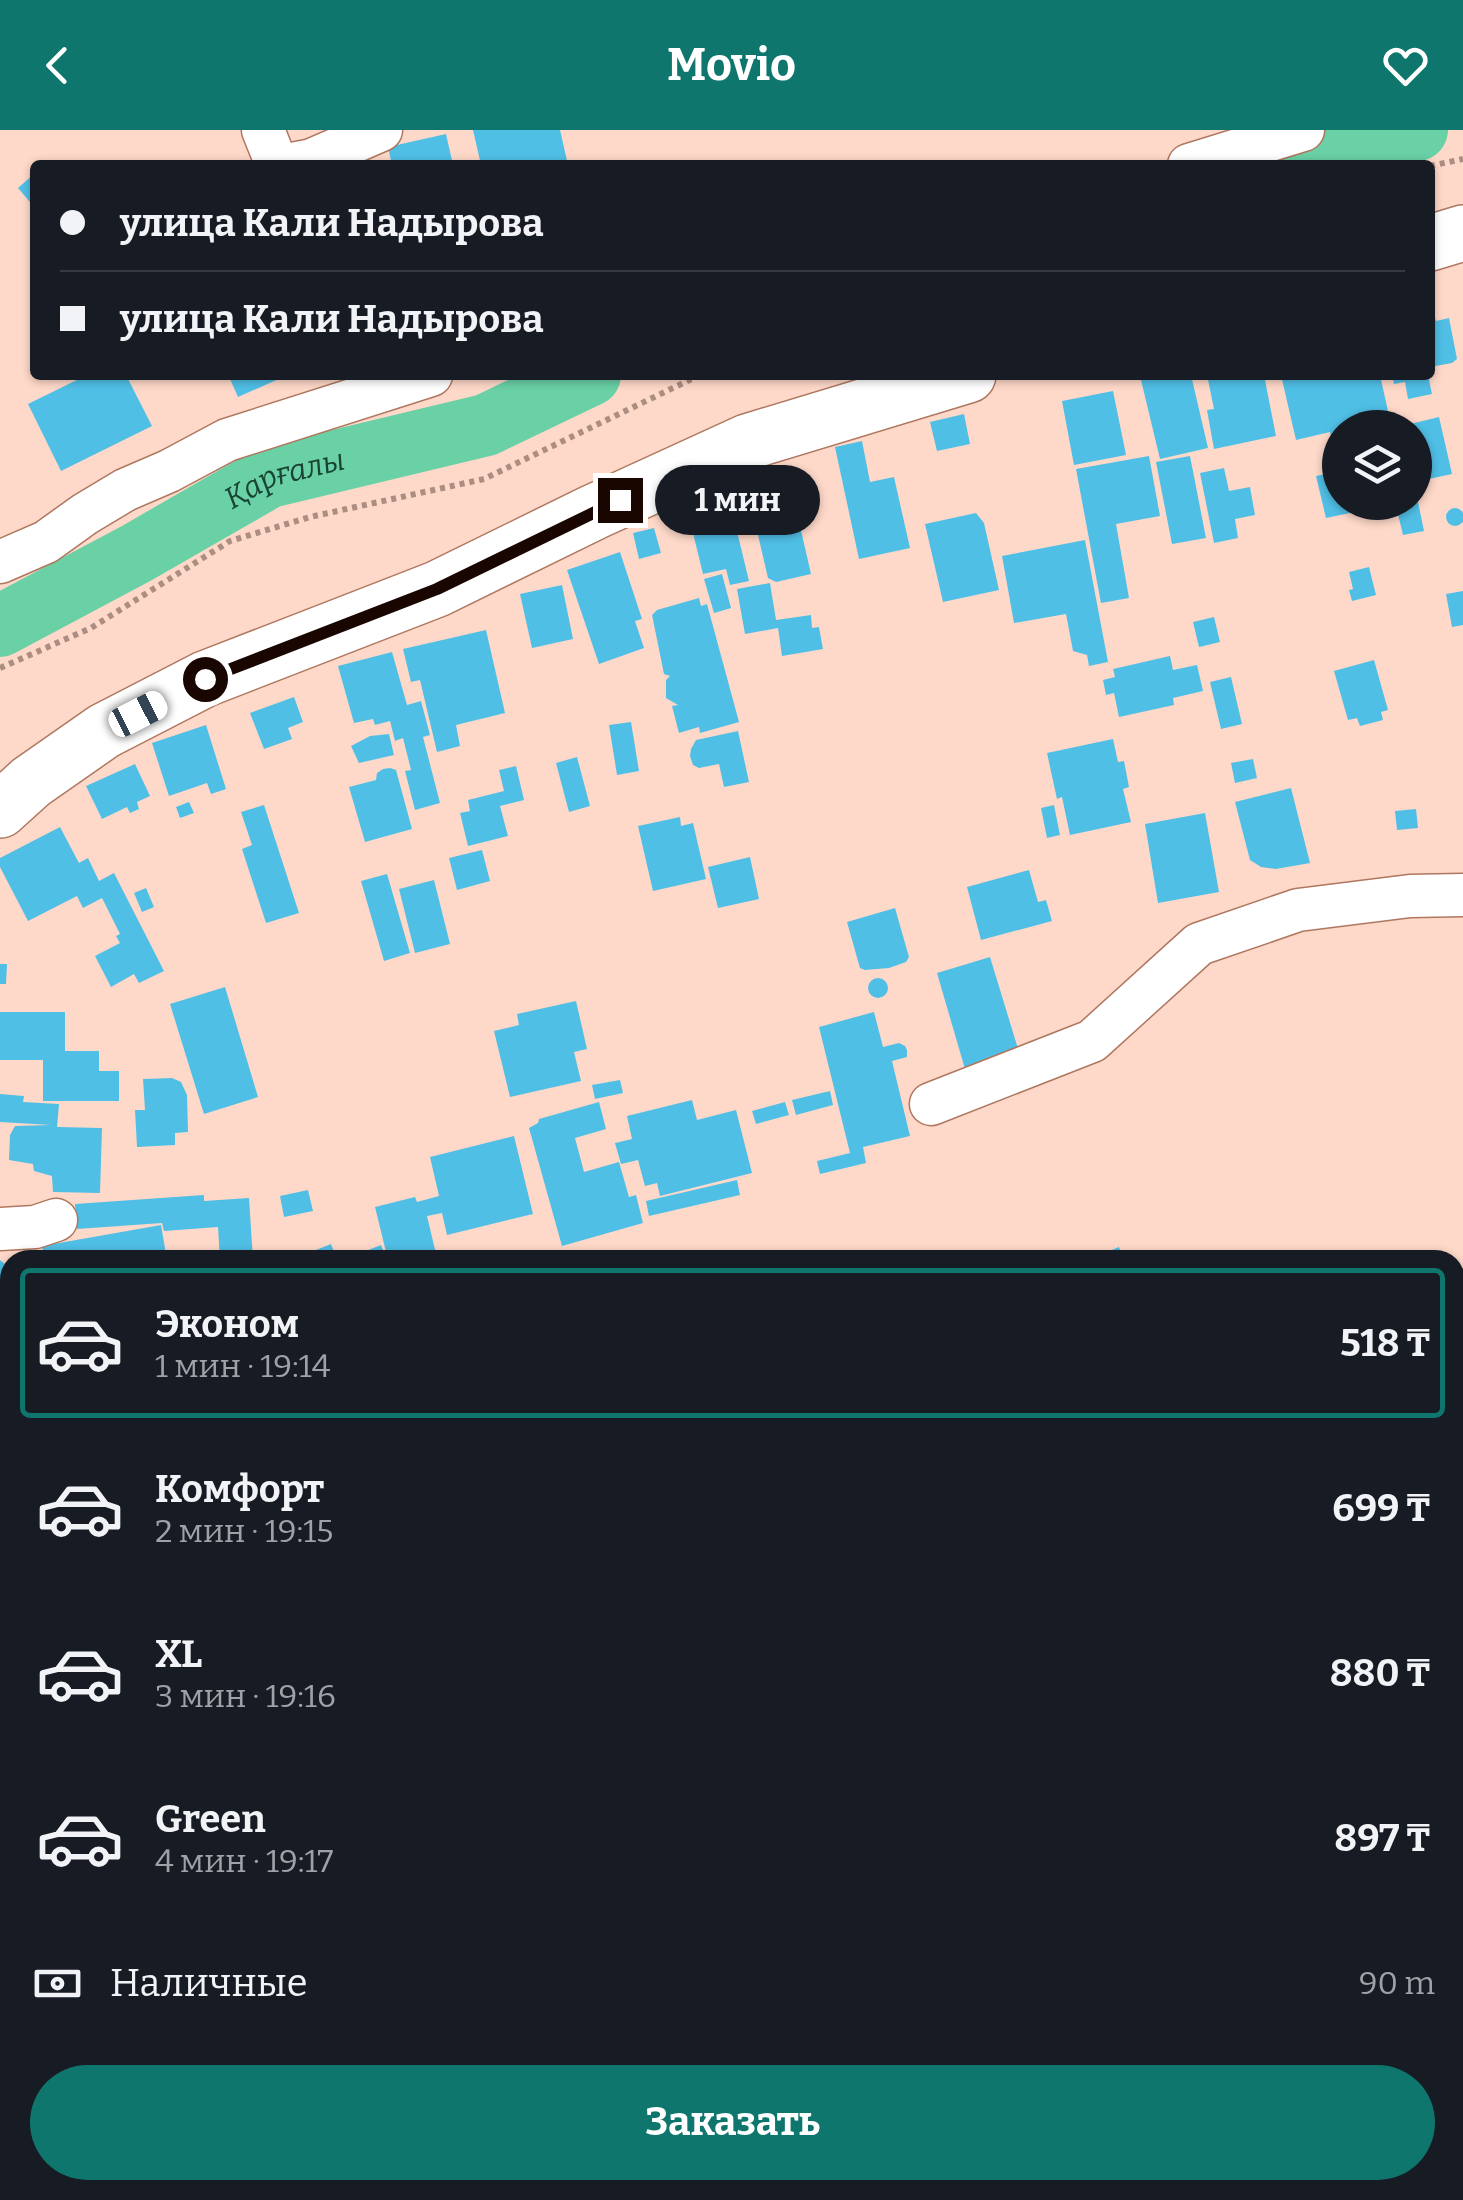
<!DOCTYPE html>
<html lang="ru">
<meta charset="utf-8">
<style>
:root{--surface:#171b24;--page:#242831;--text:#f1f3f6;--muted:#9ea1a6;--line:#363941;--accent:#0f766e}
body{margin:0;font-family:Bitter,serif;background:var(--page);color:var(--text);height:100vh;display:flex;flex-direction:column;font-size:38px;white-space:nowrap}
*{box-sizing:border-box;margin:0}
p{font-size:32px;color:var(--muted)}
.icon{flex:none;width:55px;height:55px;fill:none;stroke:currentColor;stroke-width:2;stroke-linecap:round;stroke-linejoin:round}
.map{position:relative;flex:1;overflow:hidden}
.details{position:absolute;left:0px;top:1120px;width:1465px;height:950px;display:flex;flex-direction:column;background:var(--surface);border-radius:30px 30px 0 0;box-shadow:0 2px 8px #0004}
.details>*{flex:none}
.banner{position:absolute;left:30px;top:30px;width:1405px;height:220px;border-radius:10px;box-shadow:0 2px 8px #0004;display:grid;align-content:center;height:220px;padding:0 30px;background:var(--surface)}
.buttons{position:absolute;left:1322px;top:280px;display:grid;gap:20px}
.buttons a{display:grid;place-items:center;width:110px;height:110px;border-radius:50%;background:var(--surface);box-shadow:0 2px 8px #0004;font-size:50px}
.end{position:absolute;width:45px;height:45px;margin:-22px;border:12px solid #1a0601;background:#fff;box-shadow:0 0 0 5px #fff}
.from{border-radius:50%}
.bubble{position:absolute;height:70px;border-radius:35px;background:var(--surface);box-shadow:0 2px 8px #0004;font-size:32px;font-weight:700;line-height:70px;text-align:center}
.car{position:absolute;width:30px;height:60px;margin:-30px -15px;border-radius:12px;box-shadow:0 0 8px 2px #0007;background:linear-gradient(#fff 24%,#345 0 40%,#fff 0 76%,#345 0 86%,#fff 0)}
.banner b{display:flex;align-items:center;gap:35px;height:95px;font-size:38px}
.banner b+b{border-top:2px solid var(--line)}
.banner i{width:25px;height:25px;background:var(--text)}
ul{padding:18px 0 0;list-style:none}
li{display:flex;align-items:center;gap:30px;height:150px;margin:0 20px 15px;padding:0 10px;border:5px solid transparent;border-radius:10px}
li div{flex:1}
li b{display:block;font-size:38px}
li em{font-style:normal;font-weight:700}
li.current{border-color:var(--accent)}
li>.icon{width:90px;height:90px;stroke-width:1.5}
.pay{display:flex;align-items:center;gap:25px;height:110px;padding:0 30px;font-size:38px}
.pay p{margin-inline-start:auto}
.primary-button{display:flex;gap:20px;margin-top:auto;padding:20px 30px}
.primary-button a{flex:1;height:115px;border-radius:60px;background:var(--accent);color:#fff;font-size:40px;font-weight:700;line-height:115px;text-align:center}
header{display:flex;justify-content:space-between;align-items:center;height:130px;padding:0 30px;background:var(--accent);color:#fff;font-size:45px;font-weight:700}
.map>svg:first-child{display:block}
</style>
<header><svg class="icon" aria-label="back" viewBox="0 0 24 24"><path d="M15 5l-7 7 7 7"/></svg>Movio<svg class="icon" aria-label="heart" viewBox="0 0 24 24"><path d="M12 20l-8-8c-3-5 5-10 8-4 3-6 11-1 8 4z"/></svg></header>
<div class="map">
<svg width="1463" height="2070" viewBox="0 0 1463 2070">
<rect width="100%" height="100%" fill="#fed9c9"/>
<g fill="none" stroke-linecap="round" stroke-linejoin="round">
<g stroke="#6ad0a6" stroke-width="62">
<polyline points="1290,35 1417,0"/>
<path id="s1" d="M0 496 137 423 269 347 486 295 590 245"/>
</g>
</g>
<g fill="#50bfe6">
<polygon points="473,0 560,0 568,35 481,35"/>
<polygon points="446,4 453,35 392,35 388,17"/>
<polygon points="35,43 35,78 18,58"/>
<polygon points="1430,184 1434,184 1436,191 1449,188 1457,229 1452,233 1430,237"/>
<polygon points="87,245 126,245 152,296 61,341 28,274"/>
<polygon points="240,245 288,245 238,267 230,249"/>
<polygon points="1163,245 1191,245 1208,318 1160,329 1141,250"/>
<polygon points="1207,245 1264,245 1276,306 1214,319 1207,280 1214,279"/>
<polygon points="1281,245 1380,245 1390,290 1357,298 1340,298 1338,337 1330,302 1296,310"/>
<polygon points="1392,245 1428,245 1432,264 1408,269 1405,252 1394,254"/>
<polygon points="1113,261 1126,325 1074,335 1062,271"/>
<polygon points="964,284 970,314 937,321 930,292"/>
<polygon points="1439,287 1452,344 1415,352 1415,298 1402,296"/>
<polygon points="862,311 870,352 894,347 910,418 859,429 835,317"/>
<polygon points="1149,326 1160,386 1116,394 1129,468 1101,473 1076,339"/>
<polygon points="1190,326 1206,408 1172,414 1156,332"/>
<polygon points="1224,338 1229,361 1250,357 1255,385 1235,389 1238,408 1214,413 1200,343"/>
<polygon points="1340,341 1340,372 1348,372 1350,383 1326,388 1316,346"/>
<polygon points="789,348 811,444 776,452 768,448 747,358"/>
<polygon points="1395,372 1418,372 1424,401 1403,405"/>
<circle cx="1455" cy="387" r="9"/>
<polygon points="976,383 984,393 999,460 943,472 925,394"/>
<polygon points="735,393 749,451 730,455 726,439 703,444 693,403"/>
<polygon points="654,398 661,423 639,429 633,403"/>
<polygon points="1085,410 1108,532 1089,536 1087,525 1073,521 1066,484 1014,493 1002,426"/>
<polygon points="620,422 642,489 635,491 644,518 599,534 567,440"/>
<polygon points="1369,437 1376,465 1352,471 1349,460 1353,459 1349,442"/>
<polygon points="722,444 731,478 714,483 704,449"/>
<polygon points="770,453 776,490 811,485 812,498 819,497 823,519 782,526 778,498 745,504 737,459"/>
<polygon points="562,455 573,509 532,518 520,464"/>
<polygon points="1463,461 1463,495 1452,497 1446,464"/>
<polygon points="699,468 701,476 707,474 739,592 700,603 699,597 679,603 672,576 678,575 666,568 666,550 670,546 664,544 652,485 657,480"/>
<polygon points="1214,487 1220,512 1199,517 1193,492"/>
<polygon points="486,500 505,583 456,595 460,616 437,622 420,550 411,552 403,519"/>
<polygon points="392,522 407,575 421,571 430,605 423,607 440,673 415,680 405,641 411,640 403,608 395,611 390,591 375,595 373,589 354,593 338,536"/>
<polygon points="1170,526 1173,540 1197,535 1203,561 1173,568 1174,575 1119,587 1114,563 1106,565 1103,550 1115,547 1113,539"/>
<polygon points="1374,530 1388,580 1381,582 1383,590 1360,596 1357,588 1348,590 1334,541"/>
<polygon points="1231,547 1242,594 1221,599 1210,552"/>
<polygon points="294,567 303,592 288,598 292,609 264,619 250,583"/>
<polygon points="631,592 639,641 617,645 609,595"/>
<polygon points="206,595 226,659 211,664 207,653 169,666 152,613"/>
<polygon points="738,601 749,652 724,657 719,634 699,638 693,635 690,626 691,619 696,610"/>
<polygon points="389,604 394,625 359,633 351,616 370,606"/>
<polygon points="1113,609 1118,632 1124,631 1129,657 1123,659 1131,692 1070,705 1062,667 1057,669 1047,623"/>
<polygon points="577,627 590,676 569,682 556,633"/>
<polygon points="1253,629 1257,648 1235,653 1231,633"/>
<polygon points="135,634 150,666 137,672 139,679 130,683 127,677 102,689 86,656"/>
<polygon points="516,636 524,670 500,676 508,706 468,716 460,683 470,681 468,670 504,661 499,640"/>
<polygon points="390,638 396,640 412,699 365,712 349,657 376,650 377,643 383,639"/>
<polygon points="1291,658 1310,733 1276,739 1261,737 1250,730 1235,672"/>
<polygon points="189,672 194,683 180,688 176,677"/>
<polygon points="264,675 299,783 266,793 242,719 252,715 241,682"/>
<polygon points="1054,675 1060,705 1047,708 1041,678"/>
<polygon points="1416,679 1418,698 1397,700 1395,681"/>
<polygon points="1205,683 1219,762 1158,773 1145,694"/>
<polygon points="680,687 681,696 693,693 706,749 653,761 638,696"/>
<polygon points="60,697 79,733 88,728 99,751 114,743 164,841 139,853 134,844 111,857 95,826 120,813 116,806 120,804 102,768 83,778 77,766 28,791 0,737 0,728"/>
<polygon points="482,720 490,751 457,760 449,728"/>
<polygon points="750,727 759,769 718,778 708,737"/>
<polygon points="1029,740 1038,772 1046,770 1052,791 981,810 967,757"/>
<polygon points="387,744 410,823 384,831 361,751"/>
<polygon points="434,750 450,814 415,823 399,759"/>
<polygon points="146,758 154,777 142,782 134,763"/>
<polygon points="895,778 909,827 906,832 889,838 865,840 860,838 847,792"/>
<polygon points="990,827 1019,922 965,939 937,843"/>
<polygon points="0,834 7,834 6,854 0,854"/>
<circle cx="878" cy="858" r="10"/>
<polygon points="225,857 258,967 204,984 170,874"/>
<polygon points="576,871 587,919 574,922 581,951 510,967 494,901 519,895 517,884"/>
<polygon points="0,882 65,882 65,921 99,921 99,941 119,941 119,971 43,971 43,930 0,930"/>
<polygon points="874,882 883,917 899,913 905,916 907,920 907,927 892,931 910,1006 863,1017 866,1033 820,1044 817,1031 850,1023 819,897"/>
<polygon points="172,948 181,952 187,965 188,1002 175,1003 175,1015 137,1017 135,980 145,980 143,949"/>
<polygon points="620,950 623,963 595,969 592,955"/>
<polygon points="830,961 833,975 796,985 792,970"/>
<polygon points="0,964 24,966 23,972 59,974 57,997 102,998 100,1063 53,1062 52,1046 34,1041 33,1034 9,1030 10,1005 15,996 51,995 0,992"/>
<polygon points="692,970 697,990 736,980 752,1043 660,1066 657,1053 645,1056 638,1030 621,1034 615,1013 632,1009 627,986"/>
<polygon points="599,972 606,999 575,1008 584,1042 619,1032 629,1067 636,1065 643,1093 562,1116 529,998 538,993 539,989"/>
<polygon points="785,972 789,985 756,994 752,981"/>
<polygon points="514,1006 533,1084 447,1105 442,1083 427,1086 437,1128 417,1130 416,1126 388,1130 375,1077 415,1067 417,1072 439,1066 430,1027"/>
<polygon points="737,1050 740,1065 649,1086 646,1071"/>
<polygon points="308,1060 313,1081 284,1087 280,1066"/>
<polygon points="204,1065 204,1071 249,1068 253,1130 220,1130 218,1097 164,1101 162,1093 77,1099 75,1074"/>
<polygon points="161,1095 167,1130 61,1130 60,1127 45,1130 42,1116"/>
<polygon points="331,1114 337,1130 291,1130"/>
<polygon points="381,1115 387,1130 343,1130"/>
<polygon points="1119,1117 1124,1130 1088,1130"/>
<polygon points="0,1130 10,1138 10,1146 0,1158"/>
<polygon points="10,1257 10,1322 7,1324 0,1312 0,1263"/>
<polygon points="7,1331 10,1335 10,1367 4,1372 0,1368 0,1338"/>
</g>
<g fill="none" stroke-linecap="round" stroke-linejoin="round">
<g stroke="#af775f" stroke-width="45">
<g id="street">
<polyline points="263,0 277,35"/>
<polyline points="286,35 312,30 381,0"/>
<polyline points="1189,35 1303,0"/>
<polyline points="0,432 46,412 85,384 125,360 169,341 227,310 431,245"/>
<polyline points="931,974 1092,911 1199,814 1298,780 1410,766 1463,765"/>
<polyline points="0,1099 35,1097 56,1090"/>
<polyline points="0,1966 10,1962"/>
<polyline points="0,2024 10,2027"/>
<polyline points="130,2060 185,2070"/>
<polyline points="211,2070 402,2064 409,2070"/>
</g>
</g>
<g stroke="#af775f" stroke-width="58">
<g id="secondary">
<polyline points="1430,113 1463,103"/>
<polyline points="0,680 31,652 104,601 205,549 437,459 594,382 747,312 968,245"/>
</g>
</g>
<g stroke="#ac8d81" stroke-width="6" stroke-dasharray="5 5" stroke-linecap="butt">
<polyline points="1430,36 1463,29"/>
<polyline points="0,538 91,498 230,411 310,387 484,349 700,245"/>
</g>
<use href="#street" stroke="#fff" stroke-width="42"/>
<use href="#secondary" stroke="#fff" stroke-width="55"/>
</g>
<g fill="none" stroke-linecap="round" stroke-linejoin="round">
<polyline stroke="#1a0601" stroke-width="12" points="205,549 437,459 620,370"/>
</g>
<g text-anchor="middle" stroke-width="10" stroke-linejoin="round" paint-order="stroke">
<g font-size="30" font-style="italic" fill="#184433" stroke="#fff">
<text dy="10" stroke="none"><textPath href="#s1" startOffset="322">Қарғалы</textPath></text>
</g>
</g>
</svg>
<div class="buttons">
<a><svg class="icon" aria-label="layers" viewBox="0 0 24 24"><path d="M12 4l9 5-9 5-9-5zM3 14l9 5 9-5"/></svg></a>
</div>
<i class="end from" style="left:205px;top:549px"></i>
<i class="end" style="left:620px;top:370px"></i>
<div class="bubble" style="left:655px;top:335px;width:165px">1 мин</div>
<i class="car" style="left:138px;top:584px;rotate:63deg"></i>
<div class="banner">
<b><i class="from"></i>улица Кали Надырова</b>
<b><i></i>улица Кали Надырова</b>
</div>
<section class="details">
<ul>
<li class="current"><svg class="icon" aria-label="car" viewBox="0 0 24 24"><path d="M5 17H2v-5l4-1 3-4h7l3 4 3 1v5h-3M9 17h6M6 11h13"/><circle cx="7" cy="17" r="2"/><circle cx="17" cy="17" r="2"/></svg><div><b>Эконом</b><p>1 мин · 19:14</p></div><em>518 ₸</em></li>
<li><svg class="icon" aria-label="car" viewBox="0 0 24 24"><path d="M5 17H2v-5l4-1 3-4h7l3 4 3 1v5h-3M9 17h6M6 11h13"/><circle cx="7" cy="17" r="2"/><circle cx="17" cy="17" r="2"/></svg><div><b>Комфорт</b><p>2 мин · 19:15</p></div><em>699 ₸</em></li>
<li><svg class="icon" aria-label="car" viewBox="0 0 24 24"><path d="M5 17H2v-5l4-1 3-4h7l3 4 3 1v5h-3M9 17h6M6 11h13"/><circle cx="7" cy="17" r="2"/><circle cx="17" cy="17" r="2"/></svg><div><b>XL</b><p>3 мин · 19:16</p></div><em>880 ₸</em></li>
<li><svg class="icon" aria-label="car" viewBox="0 0 24 24"><path d="M5 17H2v-5l4-1 3-4h7l3 4 3 1v5h-3M9 17h6M6 11h13"/><circle cx="7" cy="17" r="2"/><circle cx="17" cy="17" r="2"/></svg><div><b>Green</b><p>4 мин · 19:17</p></div><em>897 ₸</em></li>
</ul>
<div class="pay"><svg class="icon" aria-label="cash" viewBox="0 0 24 24"><path d="M3 7h18v10H3z"/><circle cx="12" cy="12" r="2"/></svg>Наличные<p>90 m</p></div>
<div class="primary-button"><a>Заказать</a></div>
</section>
</div>
